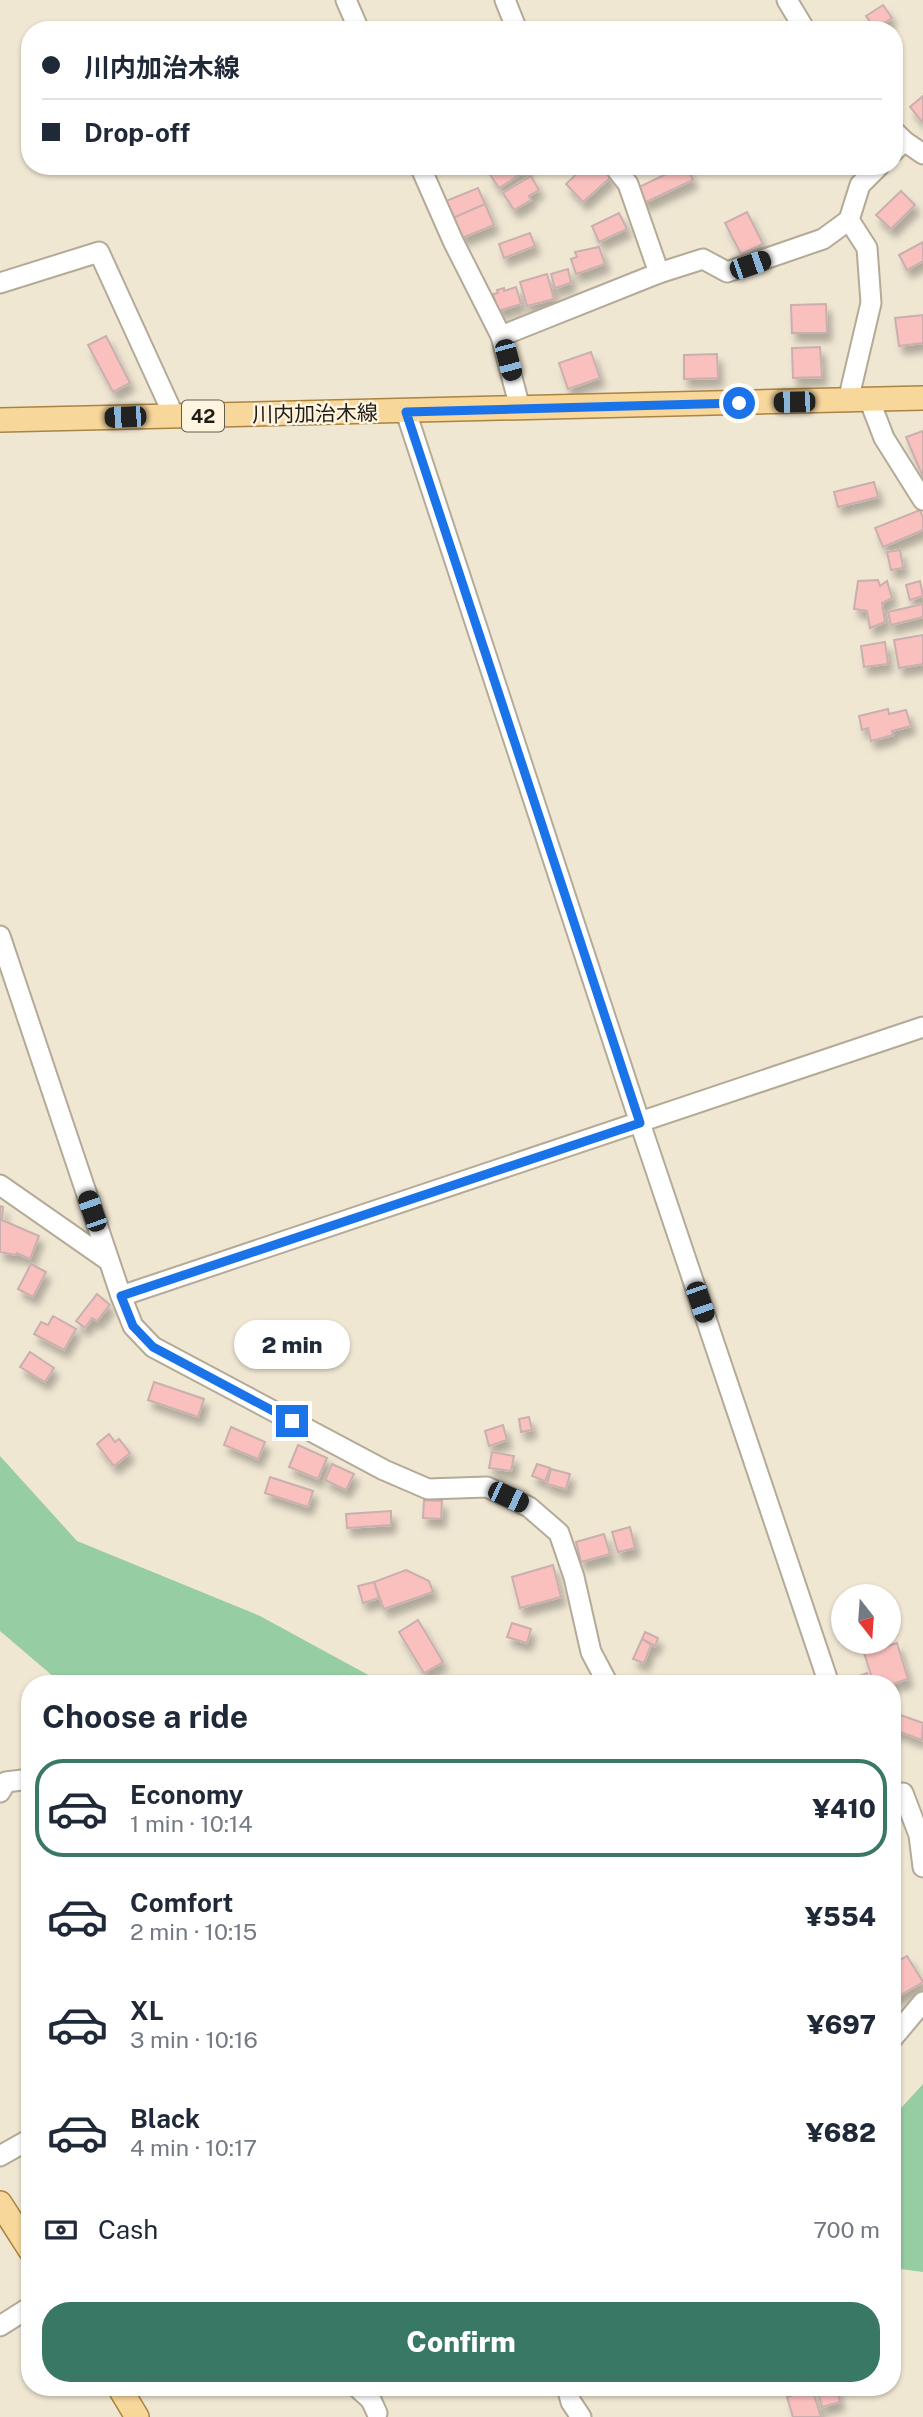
<!DOCTYPE html>
<meta charset="utf-8">
<style>
:root{--surface:#fff;--page:#f2f2f3;--text:#1f2937;--muted:#747a83;--line:#e0e1e3;--accent:#397865}
body{margin:0;font-family:"Public Sans","Noto Sans JP",sans-serif;background:var(--page);color:var(--text);height:100vh;display:flex;flex-direction:column;font-size:26px;white-space:nowrap}
*{box-sizing:border-box;margin:0}
p{font-size:23px;color:var(--muted)}
.icon{flex:none;width:38px;height:38px;fill:none;stroke:currentColor;stroke-width:2;stroke-linecap:round;stroke-linejoin:round}
.map{position:relative;flex:1;overflow:hidden}
.sheet{position:absolute;left:21px;top:1675px;width:880px;height:721px;display:flex;flex-direction:column;background:var(--surface);border-radius:28px;box-shadow:0 2px 5px #0004}
.sheet>*{flex:none}
.guide{position:absolute;left:21px;top:21px;width:882px;height:154px;border-radius:28px;box-shadow:0 2px 5px #0004;display:grid;align-content:center;height:154px;padding:0 21px;background:var(--surface)}
.needle{width:46px;rotate:163deg}
.buttons{position:absolute;left:831px;top:1584px;display:grid;gap:14px}
.buttons a{display:grid;place-items:center;width:70px;height:70px;border-radius:50%;background:var(--surface);box-shadow:0 2px 5px #0004;font-size:35px}
.end{position:absolute;width:32px;height:32px;margin:-16px;border:9px solid #1a73e8;background:#fff;box-shadow:0 0 0 4px #fff}
.from{border-radius:50%}
.bubble{position:absolute;height:49px;border-radius:24px;background:var(--surface);box-shadow:0 2px 5px #0004;font-size:23px;font-weight:800;line-height:49px;text-align:center}
.car{position:absolute;width:21px;height:42px;margin:-21px -10px;border-radius:9px;box-shadow:0 0 5px 2px #0007;background:linear-gradient(#222 24%,#8ab4d8 0 40%,#222 0 76%,#8ab4d8 0 86%,#222 0)}
.guide b{display:flex;align-items:center;gap:24px;height:66px;font-size:26px}
.guide b+b{border-top:2px solid var(--line)}
.guide i{width:18px;height:18px;background:var(--text)}
ul{padding:0;list-style:none}
li{display:flex;align-items:center;gap:21px;height:98px;margin:0 14px 10px;padding:0 7px;border:4px solid transparent;border-radius:28px}
li div{flex:1}
li b{display:block;font-size:26px}
li em{font-style:normal;font-weight:800}
li.selected{border-color:var(--accent)}
li>.icon{width:63px;height:63px;stroke-width:1.5}
h2{padding:0 21px;font-size:32px;line-height:84px}
.pay{display:flex;align-items:center;gap:18px;height:77px;padding:0 21px;font-size:26px}
.pay p{margin-inline-start:auto}
.button{display:flex;gap:14px;margin-top:auto;padding:14px 21px}
.button a{flex:1;height:80px;border-radius:28px;background:var(--accent);color:#fff;font-size:28px;font-weight:800;line-height:80px;text-align:center}
.map>svg:first-child{display:block}
</style>
<div class="map">
<svg width="923" height="2417" viewBox="0 0 923 2417">
<defs>
<filter id="shadow"><feDropShadow dx="4.5" dy="8" stdDeviation="3.5" flood-color="#0004"/></filter>
</defs>
<rect width="100%" height="100%" fill="#f0e7d3"/>
<g fill="#97cda3">
<polygon points="0,1456 77,1541 260,1616 383,1683 61,1683 0,1631"/>
<polygon points="923,2084 923,2272 893,2268 892,2118"/>
</g>
<g fill="#f9c0be" stroke="#c9b0af" stroke-width="2" filter="url(#shadow)">
<polygon points="883,5 892,18 875,29 866,16"/>
<polygon points="923,96 923,123 910,107"/>
<polygon points="499,166 526,166 528,169 499,188 489,173"/>
<polygon points="585,166 602,166 611,177 583,202 566,184"/>
<polygon points="683,166 686,166 693,180 644,203 637,188"/>
<polygon points="531,176 539,190 529,196 531,200 514,210 503,193"/>
<polygon points="478,188 485,204 453,218 446,201"/>
<polygon points="901,191 915,205 891,229 876,215"/>
<polygon points="485,204 494,225 462,238 453,218"/>
<polygon points="747,212 763,244 741,254 725,223"/>
<polygon points="619,213 627,229 599,242 592,226"/>
<polygon points="530,233 535,246 504,258 499,244"/>
<polygon points="923,242 923,261 907,270 899,255"/>
<polygon points="599,247 605,264 576,274 571,259 577,257 575,252"/>
<polygon points="568,269 571,283 555,288 551,274"/>
<polygon points="547,274 554,299 527,306 520,282"/>
<polygon points="516,287 521,304 498,311 493,294 498,293 497,290 504,288 504,291"/>
<polygon points="826,304 827,333 792,333 791,305"/>
<polygon points="923,315 923,343 899,346 895,318"/>
<polygon points="106,336 130,383 113,392 88,345"/>
<polygon points="820,347 822,377 793,378 792,348"/>
<polygon points="591,352 600,378 568,389 559,363"/>
<polygon points="717,354 718,378 684,379 684,355"/>
<polygon points="923,431 923,477 906,437"/>
<polygon points="874,482 878,497 838,507 834,492"/>
<polygon points="920,510 923,518 923,530 883,547 875,528"/>
<polygon points="900,550 903,568 891,570 887,552"/>
<polygon points="878,580 880,586 887,581 892,598 882,603 885,622 870,628 867,611 854,609 858,581"/>
<polygon points="920,581 923,596 910,600 906,585"/>
<polygon points="923,604 923,617 891,625 888,612"/>
<polygon points="923,635 923,664 899,668 894,640"/>
<polygon points="885,642 888,664 864,667 861,646"/>
<polygon points="888,709 889,714 906,710 911,726 892,731 893,735 871,741 868,728 862,730 859,716"/>
<polygon points="0,1206 3,1207 2,1220 39,1236 30,1259 17,1253 16,1255 0,1252"/>
<polygon points="31,1264 46,1272 33,1297 18,1289"/>
<polygon points="97,1294 110,1305 97,1321 92,1318 85,1328 76,1321"/>
<polygon points="53,1316 76,1329 64,1350 34,1334 41,1322 48,1325"/>
<polygon points="30,1352 54,1368 45,1382 20,1367"/>
<polygon points="154,1382 204,1399 198,1417 148,1400"/>
<polygon points="529,1417 532,1430 521,1432 519,1419"/>
<polygon points="503,1425 507,1440 489,1446 485,1431"/>
<polygon points="231,1427 265,1442 258,1459 224,1445"/>
<polygon points="109,1434 115,1442 119,1439 130,1453 114,1466 97,1444"/>
<polygon points="298,1445 327,1458 318,1479 289,1467"/>
<polygon points="492,1452 514,1456 511,1471 489,1468"/>
<polygon points="332,1464 354,1474 346,1490 325,1480"/>
<polygon points="537,1464 550,1468 545,1481 532,1476"/>
<polygon points="551,1469 570,1474 566,1489 547,1484"/>
<polygon points="270,1477 313,1491 308,1507 265,1493"/>
<polygon points="424,1500 442,1501 441,1519 423,1518"/>
<polygon points="391,1511 391,1525 347,1528 346,1514"/>
<polygon points="630,1527 635,1548 618,1552 612,1532"/>
<polygon points="604,1534 610,1554 581,1562 576,1542"/>
<polygon points="553,1565 561,1597 520,1608 512,1577"/>
<polygon points="406,1570 429,1581 433,1592 384,1609 374,1582"/>
<polygon points="374,1582 379,1598 363,1603 358,1586"/>
<polygon points="418,1620 443,1662 424,1673 399,1632"/>
<polygon points="512,1623 531,1629 527,1643 507,1637"/>
<polygon points="645,1632 658,1638 655,1646 642,1639"/>
<polygon points="642,1639 651,1645 644,1663 633,1659"/>
<polygon points="897,1643 908,1679 892,1684 874,1684 864,1653"/>
<polygon points="867,1673 871,1684 849,1684 848,1680"/>
<polygon points="892,1712 923,1723 922,1740 892,1729"/>
<polygon points="907,1956 923,1982 892,2000 892,1964"/>
<polygon points="822,2387 836,2387 840,2402 822,2407 817,2388"/>
<polygon points="812,2389 821,2417 793,2417 787,2397"/>
</g>
<g fill="none" stroke-linecap="round" stroke-linejoin="round">
<g stroke="#b3aa97" stroke-width="23">
<g id="minor">
<polyline points="346,0 359,30"/>
<polyline points="505,0 517,30"/>
<polyline points="787,0 805,30"/>
<polyline points="894,131 904,141 894,151"/>
<polyline points="904,141 923,154"/>
<polyline points="420,166 453,241 501,336 520,408"/>
<polyline points="614,166 628,184 659,273"/>
<polyline points="0,283 99,252 174,416"/>
<polyline points="501,336 659,273 703,259 727,272 823,239 849,220 860,185 879,166"/>
<polyline points="869,399 884,438 923,500"/>
<polyline points="848,401 871,303 867,248 849,220"/>
<polyline points="406,412 640,1123 829,1684"/>
<polyline points="0,936 121,1296 133,1326 153,1347 384,1470 428,1489 487,1487 529,1507 559,1533 574,1577 591,1652 608,1684"/>
<polyline points="0,1185 109,1261"/>
<polyline points="121,1296 923,1027"/>
<polyline points="0,1792 6,1782 30,1779"/>
<polyline points="903,1793 919,1835 923,1867"/>
<polyline points="892,2039 923,2002"/>
<polyline points="0,2156 30,2139"/>
<polyline points="0,2326 30,2307"/>
<polyline points="357,2387 371,2400 377,2413"/>
<polyline points="567,2387 571,2402 581,2417"/>
</g>
</g>
<g stroke="#a98442" stroke-width="26">
<g id="major">
<polyline points="0,420 923,398"/>
<polyline points="0,2203 30,2250"/>
<polyline points="119,2387 137,2417"/>
</g>
</g>
<use href="#minor" stroke="#fff" stroke-width="19"/>
<use href="#major" stroke="#f8d79b" stroke-width="23"/>
</g>
<g fill="none" stroke-linecap="round" stroke-linejoin="round">
<polyline stroke="#1a73e8" stroke-width="9" points="292,1421 153,1347 133,1326 121,1296 640,1123 406,412 739,403"/>
</g>
<g text-anchor="middle" stroke-width="5" stroke-linejoin="round" paint-order="stroke">
<rect fill="#fef4e0" stroke="#635e53" stroke-width="2" x="182" y="400.5" width="42" height="31" rx="5"/>
<g font-size="19" font-weight="bold" fill="#201d16">
<text x="203" y="423">42</text>
</g>
<g font-size="21" fill="#201d16" stroke="#fef4e0">
<text transform="translate(315 414) rotate(-1)" y="7">川内加治木線</text>
</g>
</g>
</svg>
<div class="buttons">
<a><svg class="needle" viewBox="-14 -14 28 28"><path d="M0-13l5 13h-10z" fill="#e53935"/><path d="M0 13l5-13h-10z" fill="#747a83"/></svg></a>
</div>
<i class="end from" style="left:739px;top:403px"></i>
<i class="end" style="left:292px;top:1421px"></i>
<div class="bubble" style="left:234px;top:1320px;width:116px">2 min</div>
<i class="car" style="left:750px;top:265px;rotate:71deg"></i>
<i class="car" style="left:508px;top:360px;rotate:165deg"></i>
<i class="car" style="left:794px;top:402px;rotate:269deg"></i>
<i class="car" style="left:125px;top:417px;rotate:268deg"></i>
<i class="car" style="left:92px;top:1211px;rotate:341deg"></i>
<i class="car" style="left:700px;top:1302px;rotate:161deg"></i>
<i class="car" style="left:508px;top:1497px;rotate:115deg"></i>
<div class="guide">
<b><i class="from"></i>川内加治木線</b>
<b><i></i>Drop-off</b>
</div>
<section class="sheet">
<h2>Choose a ride</h2>
<ul>
<li class="selected"><svg class="icon" aria-label="car" viewBox="0 0 24 24"><path d="M5 17H2v-5l4-1 3-4h7l3 4 3 1v5h-3M9 17h6M6 11h13"/><circle cx="7" cy="17" r="2"/><circle cx="17" cy="17" r="2"/></svg><div><b>Economy</b><p>1 min · 10:14</p></div><em>¥410</em></li>
<li><svg class="icon" aria-label="car" viewBox="0 0 24 24"><path d="M5 17H2v-5l4-1 3-4h7l3 4 3 1v5h-3M9 17h6M6 11h13"/><circle cx="7" cy="17" r="2"/><circle cx="17" cy="17" r="2"/></svg><div><b>Comfort</b><p>2 min · 10:15</p></div><em>¥554</em></li>
<li><svg class="icon" aria-label="car" viewBox="0 0 24 24"><path d="M5 17H2v-5l4-1 3-4h7l3 4 3 1v5h-3M9 17h6M6 11h13"/><circle cx="7" cy="17" r="2"/><circle cx="17" cy="17" r="2"/></svg><div><b>XL</b><p>3 min · 10:16</p></div><em>¥697</em></li>
<li><svg class="icon" aria-label="car" viewBox="0 0 24 24"><path d="M5 17H2v-5l4-1 3-4h7l3 4 3 1v5h-3M9 17h6M6 11h13"/><circle cx="7" cy="17" r="2"/><circle cx="17" cy="17" r="2"/></svg><div><b>Black</b><p>4 min · 10:17</p></div><em>¥682</em></li>
</ul>
<div class="pay"><svg class="icon" aria-label="cash" viewBox="0 0 24 24"><path d="M3 7h18v10H3z"/><circle cx="12" cy="12" r="2"/></svg>Cash<p>700 m</p></div>
<div class="button"><a>Confirm</a></div>
</section>
</div>
